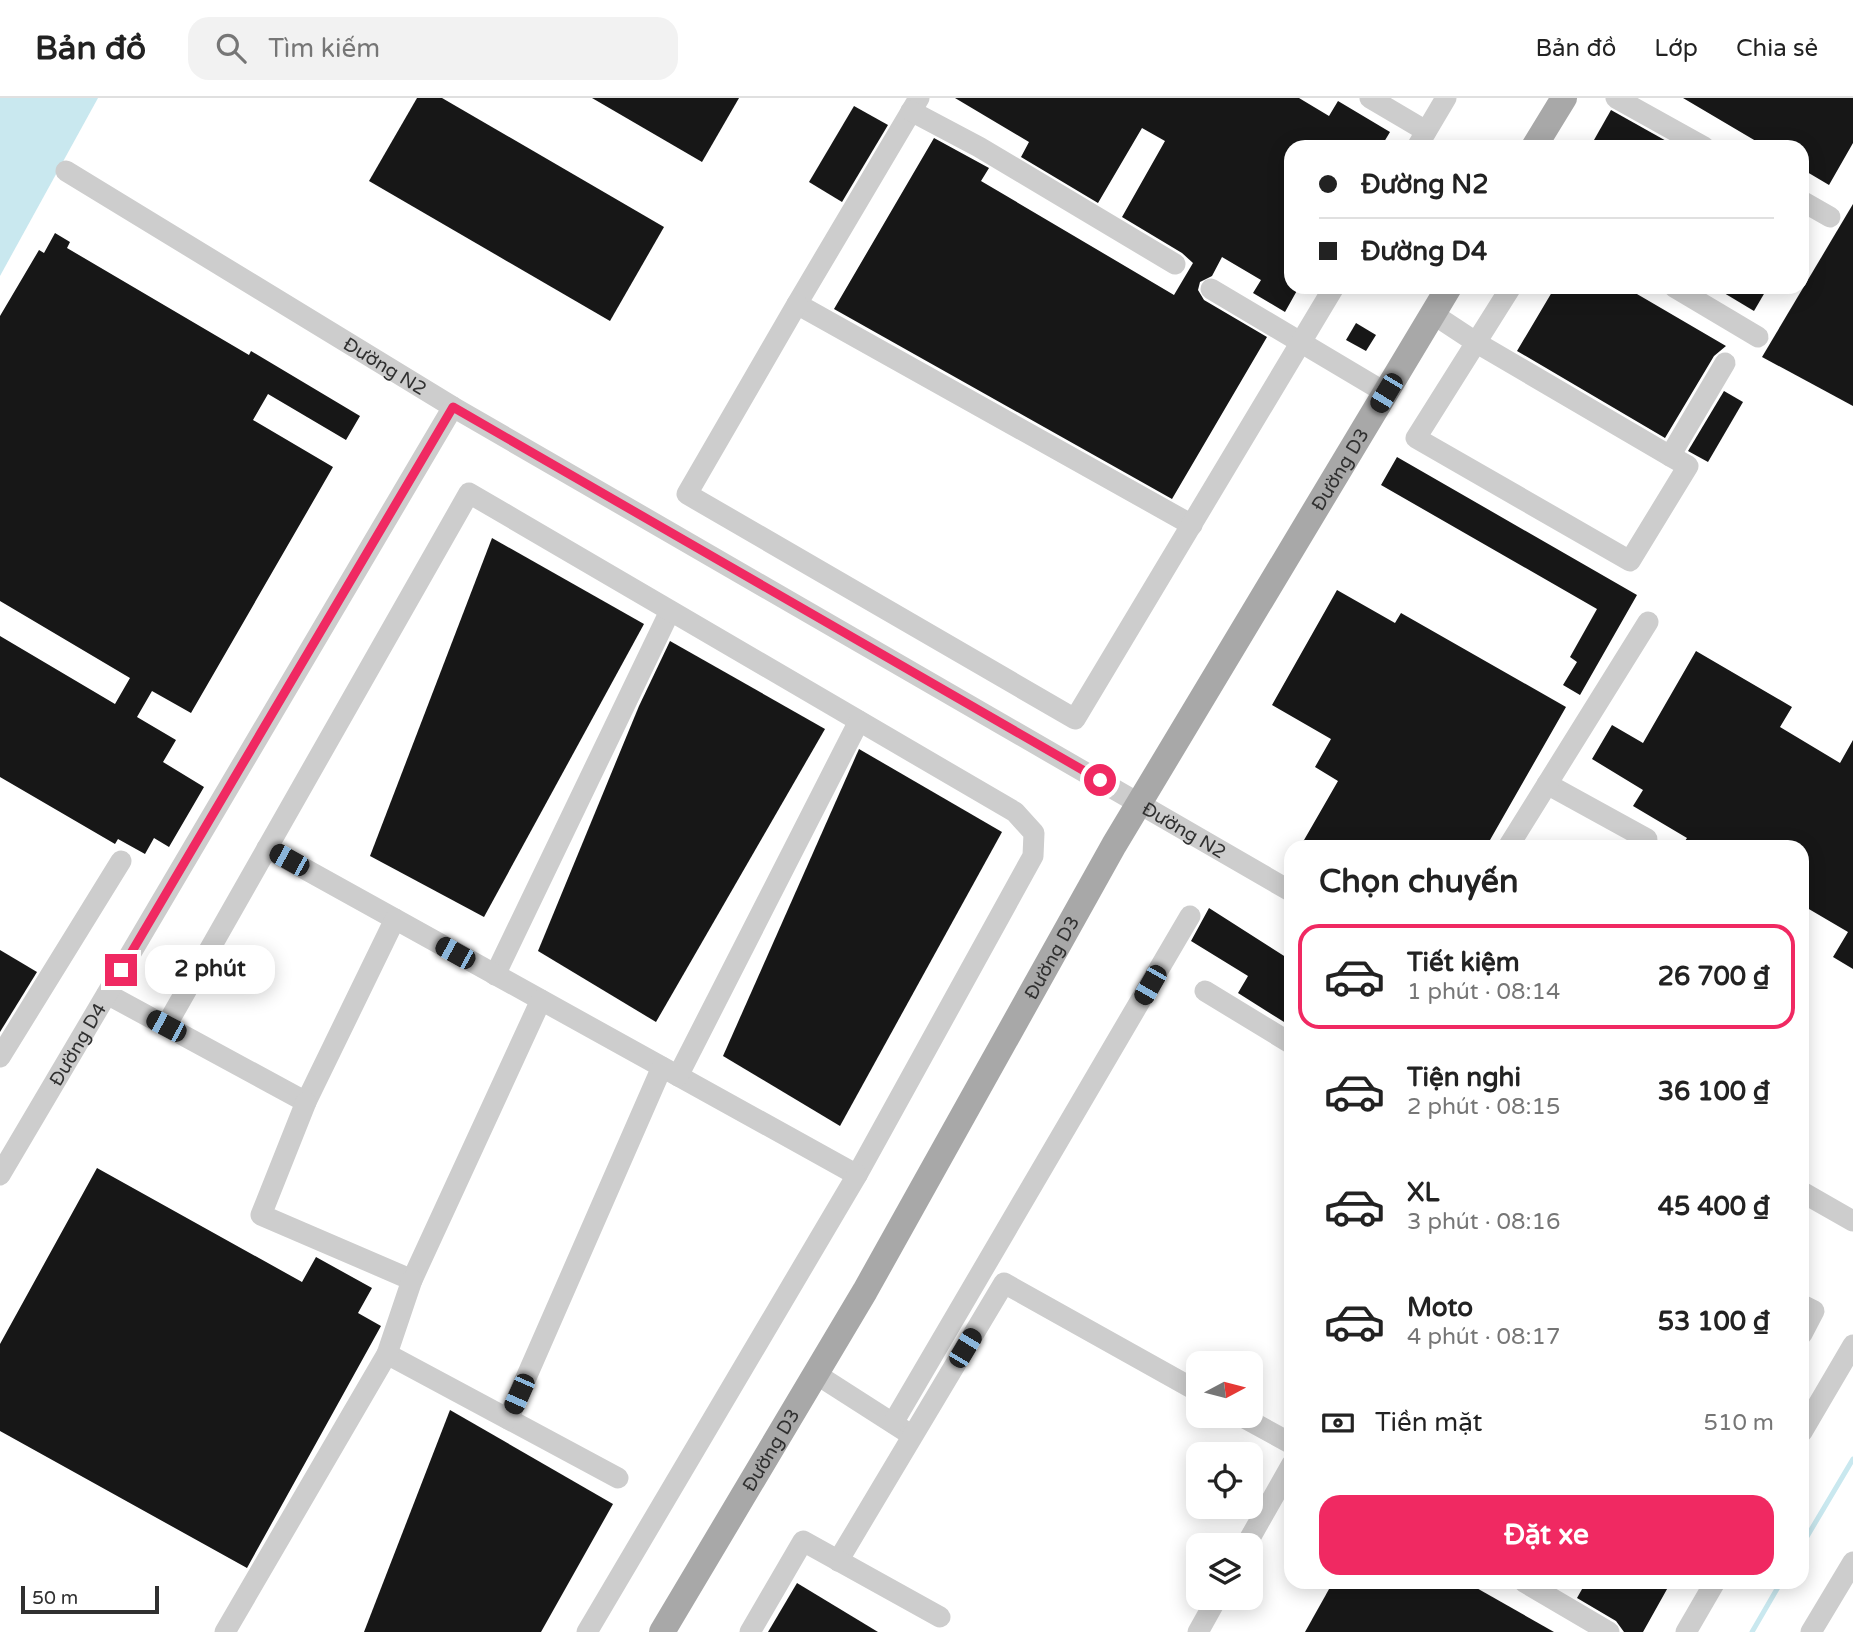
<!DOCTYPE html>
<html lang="vi">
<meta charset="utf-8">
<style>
:root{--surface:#fff;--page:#f2f2f2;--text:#222;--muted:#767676;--line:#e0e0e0;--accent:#f02962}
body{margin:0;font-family:"Varela Round",sans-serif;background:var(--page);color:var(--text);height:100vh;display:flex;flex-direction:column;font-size:26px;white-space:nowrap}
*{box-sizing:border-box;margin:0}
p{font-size:23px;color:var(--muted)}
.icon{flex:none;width:38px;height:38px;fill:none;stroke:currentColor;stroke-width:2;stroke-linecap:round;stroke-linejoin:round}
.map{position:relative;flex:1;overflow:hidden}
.details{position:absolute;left:1284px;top:742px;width:525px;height:749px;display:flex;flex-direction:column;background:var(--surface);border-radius:21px;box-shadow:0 4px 18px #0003}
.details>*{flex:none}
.hud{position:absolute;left:1284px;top:42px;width:525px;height:154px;border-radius:21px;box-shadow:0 4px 18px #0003;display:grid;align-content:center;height:154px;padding:0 35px;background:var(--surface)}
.needle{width:46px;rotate:83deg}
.fabs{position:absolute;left:1186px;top:1253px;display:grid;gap:14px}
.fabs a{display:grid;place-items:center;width:77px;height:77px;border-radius:14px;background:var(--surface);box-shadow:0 4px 18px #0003;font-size:35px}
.scale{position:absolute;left:21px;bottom:18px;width:138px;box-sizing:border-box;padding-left:7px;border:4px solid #303030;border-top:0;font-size:19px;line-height:24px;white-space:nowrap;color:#303030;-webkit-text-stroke:5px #fff;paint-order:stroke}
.end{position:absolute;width:32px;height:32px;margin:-16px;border:9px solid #f02962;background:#fff;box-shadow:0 0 0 4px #fff}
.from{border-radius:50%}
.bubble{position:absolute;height:49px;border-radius:21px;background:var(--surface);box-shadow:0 4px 18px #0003;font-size:23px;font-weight:700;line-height:49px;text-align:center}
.car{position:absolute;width:21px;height:42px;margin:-21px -10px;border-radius:9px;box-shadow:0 0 5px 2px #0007;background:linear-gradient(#222 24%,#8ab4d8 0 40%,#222 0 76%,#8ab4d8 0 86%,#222 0)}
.hud b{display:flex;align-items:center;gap:24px;height:66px;font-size:26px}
.hud b+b{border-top:2px solid var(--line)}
.hud i{width:18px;height:18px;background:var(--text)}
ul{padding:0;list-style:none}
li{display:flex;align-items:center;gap:21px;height:105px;margin:0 14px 10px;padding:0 21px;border:4px solid transparent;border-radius:21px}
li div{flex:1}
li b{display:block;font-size:26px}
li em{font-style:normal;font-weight:700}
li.current{border-color:var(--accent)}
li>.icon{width:63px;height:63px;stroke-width:1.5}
h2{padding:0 35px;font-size:32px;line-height:84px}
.pay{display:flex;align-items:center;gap:18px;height:77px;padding:0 35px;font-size:26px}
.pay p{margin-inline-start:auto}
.action{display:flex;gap:14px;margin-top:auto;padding:14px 35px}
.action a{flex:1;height:80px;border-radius:21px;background:var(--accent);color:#fff;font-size:28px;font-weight:700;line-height:80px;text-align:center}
header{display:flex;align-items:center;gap:42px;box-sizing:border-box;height:98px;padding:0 35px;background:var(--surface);border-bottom:2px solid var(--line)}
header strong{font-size:33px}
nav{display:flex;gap:38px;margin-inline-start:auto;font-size:24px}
.search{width:490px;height:63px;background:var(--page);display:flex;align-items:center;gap:18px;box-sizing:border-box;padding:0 24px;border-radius:21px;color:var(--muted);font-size:26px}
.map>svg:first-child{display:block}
</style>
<header>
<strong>Bản đồ</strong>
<div class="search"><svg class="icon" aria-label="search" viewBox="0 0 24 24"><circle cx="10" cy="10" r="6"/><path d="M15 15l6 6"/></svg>Tìm kiếm</div>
<nav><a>Bản đồ</a><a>Lớp</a><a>Chia sẻ</a></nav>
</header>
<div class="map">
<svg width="1853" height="1534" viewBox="0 0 1853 1534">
<rect width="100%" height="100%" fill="#fff"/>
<polygon fill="#c9e8ef" points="0,0 98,0 0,178"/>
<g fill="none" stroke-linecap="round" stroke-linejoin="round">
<g stroke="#c9e8ef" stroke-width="5">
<polyline points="1802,1447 1853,1361"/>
<polyline points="1752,1534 1781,1484"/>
</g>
</g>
<g fill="#171717">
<polygon points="417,0 442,0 664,129 610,223 369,83"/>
<polygon points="592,0 739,0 702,64"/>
<polygon points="955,0 1299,0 1329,18 1338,3 1390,34 1381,49 1292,49 1292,189 1299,189 1285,214 1253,195 1261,182 1222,159 1212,178 1200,184 1198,192 1204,202 1267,239 1172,401 834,211 934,40 989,70 981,83 1174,197 1193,165 1182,155 1122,119 1165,43 1142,30 1098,105 1021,59 1029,44"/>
<polygon points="1683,0 1853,0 1853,45 1829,87 1802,71 1802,49 1766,49"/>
<polygon points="854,8 888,27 842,104 809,84"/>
<polygon points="1611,12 1677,49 1590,49"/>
<polygon points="1853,106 1853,308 1762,259"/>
<polygon points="55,135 70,144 67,150 249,257 251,253 360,318 346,342 268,296 253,322 333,369 191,615 152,593 137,619 176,642 163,664 204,689 169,749 154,740 145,756 118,741 115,746 0,679 0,538 115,606 130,580 0,503 0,218 39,152 44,155"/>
<polygon points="1555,189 1625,189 1726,248 1714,258 1665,340 1517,253"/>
<polygon points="1714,189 1768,189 1754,213"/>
<polygon points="1356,225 1376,237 1366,253 1346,242"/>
<polygon points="1724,293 1743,304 1708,364 1688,353"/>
<polygon points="1397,359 1637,497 1580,597 1563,587 1577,564 1570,559 1597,511 1381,387"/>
<polygon points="492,440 644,526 484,819 370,758"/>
<polygon points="1337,492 1395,525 1401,515 1566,609 1486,749 1300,749 1338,683 1315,669 1331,641 1272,607"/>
<polygon points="670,543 825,631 656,924 538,853 639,608"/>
<polygon points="1696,553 1792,609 1780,629 1840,665 1853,642 1853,871 1833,859 1848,834 1802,807 1802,749 1681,749 1687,740 1633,708 1643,692 1592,661 1612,627 1643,645"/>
<polygon points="859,651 1002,734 840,1028 723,958"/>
<polygon points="1209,810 1292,863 1292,929 1238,895 1248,878 1191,843"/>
<polygon points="0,852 37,874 0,934"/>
<polygon points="97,1070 302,1184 316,1159 372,1190 358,1215 381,1228 247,1470 0,1333 0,1246"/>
<polygon points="450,1312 613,1406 541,1534 364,1534"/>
<polygon points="1333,1484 1466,1484 1554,1534 1305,1534"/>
<polygon points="1586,1484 1671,1484 1643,1534 1624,1534 1616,1523 1577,1500"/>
<polygon points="797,1485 878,1534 768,1534"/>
</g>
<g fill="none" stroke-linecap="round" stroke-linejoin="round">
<g stroke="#cdcdcd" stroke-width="21">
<polyline points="919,0 797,206 1192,427"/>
<polyline points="1370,0 1426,33"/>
<polyline points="1616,0 1704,49"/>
<polyline points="911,13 979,49 1175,166"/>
<polyline points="1417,49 1446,0"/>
<path id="s1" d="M66 73 453 309 1292 794"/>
<polyline points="1802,103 1830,119"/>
<polyline points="1674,189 1758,239"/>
<polyline points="1211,191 1386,295"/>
<polyline points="797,206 687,396 1075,621 1334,189"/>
<polyline points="1433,216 1477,245 1670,358 1688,368 1630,463 1416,340 1511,189"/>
<polyline points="1670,358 1725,265"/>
<polyline points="1547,686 1647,741"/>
<polyline points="1508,749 1648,524"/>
<polyline points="267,750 395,821"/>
<polyline points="495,877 670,513"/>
<polyline points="1205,893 1292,946"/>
<polyline points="107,896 306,1004 395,821 857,1077 1033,758 1034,735 1015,714 469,395 166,928"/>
<polyline points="0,959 121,763"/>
<polyline points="678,978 859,623"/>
<polyline points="306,1004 261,1117 412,1182 541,902"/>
<path id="s2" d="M0 1077 453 309"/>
<polyline points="1802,1094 1853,1123"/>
<polyline points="1802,1207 1814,1213 1802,1236"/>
<polyline points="387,1256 618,1380"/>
<polyline points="816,1276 905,1333"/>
<polyline points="1241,1318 1292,1346"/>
<polyline points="508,1321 662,969"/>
<polyline points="893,1325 1190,818"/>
<polyline points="1802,1334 1853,1247"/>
<polyline points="1246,1447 1292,1366"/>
<polyline points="838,1463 1004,1185 1199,1294"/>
<polyline points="1524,1484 1609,1534"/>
<polyline points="225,1534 387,1256 412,1182"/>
<polyline points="587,1534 857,1077"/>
<polyline points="750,1534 803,1443 940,1519"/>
<polyline points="1198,1534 1217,1500"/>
<polyline points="1686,1534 1715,1484"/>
<polyline points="1811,1534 1853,1464"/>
</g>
<g stroke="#a8a8a8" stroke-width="26">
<polyline points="1534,49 1564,0"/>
<path id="s3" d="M662 1534 865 1193 1114 747 1449 189"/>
</g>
</g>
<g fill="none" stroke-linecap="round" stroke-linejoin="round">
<polyline stroke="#f02962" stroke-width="9" points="121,872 453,309 1100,682"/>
</g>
<g text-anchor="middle" stroke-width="7" stroke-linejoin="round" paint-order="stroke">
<g font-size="19" fill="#303030" stroke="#fff">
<text dy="7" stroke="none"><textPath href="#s1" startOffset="374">Đường N2</textPath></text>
<text dy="7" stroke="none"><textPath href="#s3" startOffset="1346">Đường D3</textPath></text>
<text dy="7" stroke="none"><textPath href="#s1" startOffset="1298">Đường N2</textPath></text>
<text dy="7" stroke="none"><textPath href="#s3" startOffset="779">Đường D3</textPath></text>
<text dy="7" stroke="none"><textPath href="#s2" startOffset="152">Đường D4</textPath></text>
<text dy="7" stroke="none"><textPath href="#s3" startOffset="212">Đường D3</textPath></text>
</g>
</g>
</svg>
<div class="fabs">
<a><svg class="needle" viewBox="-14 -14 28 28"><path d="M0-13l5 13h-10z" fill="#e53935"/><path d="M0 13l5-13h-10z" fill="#767676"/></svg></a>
<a><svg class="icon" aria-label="locate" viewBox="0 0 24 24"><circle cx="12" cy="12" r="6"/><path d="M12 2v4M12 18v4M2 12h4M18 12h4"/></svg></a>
<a><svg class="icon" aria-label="layers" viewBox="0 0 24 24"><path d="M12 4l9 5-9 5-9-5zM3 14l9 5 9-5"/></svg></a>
</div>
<div class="scale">50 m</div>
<i class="end from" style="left:1100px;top:682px"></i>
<i class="end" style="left:121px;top:872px"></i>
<div class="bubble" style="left:145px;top:847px;width:130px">2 phút</div>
<i class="car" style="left:1386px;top:295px;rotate:211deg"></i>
<i class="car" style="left:289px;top:762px;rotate:299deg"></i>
<i class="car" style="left:455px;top:855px;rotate:299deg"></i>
<i class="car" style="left:1150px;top:887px;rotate:210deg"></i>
<i class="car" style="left:166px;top:928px;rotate:298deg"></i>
<i class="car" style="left:965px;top:1250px;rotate:31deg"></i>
<i class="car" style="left:519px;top:1296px;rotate:204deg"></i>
<div class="hud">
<b><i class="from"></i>Đường N2</b>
<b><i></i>Đường D4</b>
</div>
<section class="details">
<h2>Chọn chuyến</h2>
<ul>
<li class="current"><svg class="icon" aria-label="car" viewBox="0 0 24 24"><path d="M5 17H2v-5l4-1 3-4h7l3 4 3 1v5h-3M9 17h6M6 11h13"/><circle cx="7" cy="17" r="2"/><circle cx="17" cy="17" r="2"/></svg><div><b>Tiết kiệm</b><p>1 phút · 08:14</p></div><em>26 700 ₫</em></li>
<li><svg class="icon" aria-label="car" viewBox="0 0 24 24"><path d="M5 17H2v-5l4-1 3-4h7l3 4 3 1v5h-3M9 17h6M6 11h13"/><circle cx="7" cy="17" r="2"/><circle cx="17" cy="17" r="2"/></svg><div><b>Tiện nghi</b><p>2 phút · 08:15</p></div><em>36 100 ₫</em></li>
<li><svg class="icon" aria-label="car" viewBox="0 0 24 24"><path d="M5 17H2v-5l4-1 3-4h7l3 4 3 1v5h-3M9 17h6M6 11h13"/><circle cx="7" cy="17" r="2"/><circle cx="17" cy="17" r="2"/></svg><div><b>XL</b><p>3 phút · 08:16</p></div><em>45 400 ₫</em></li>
<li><svg class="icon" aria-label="car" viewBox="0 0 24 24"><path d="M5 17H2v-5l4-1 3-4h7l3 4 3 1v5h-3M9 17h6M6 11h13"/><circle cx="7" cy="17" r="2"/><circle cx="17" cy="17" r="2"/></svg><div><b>Moto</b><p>4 phút · 08:17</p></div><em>53 100 ₫</em></li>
</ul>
<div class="pay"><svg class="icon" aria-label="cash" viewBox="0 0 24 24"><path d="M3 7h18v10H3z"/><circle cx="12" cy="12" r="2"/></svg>Tiền mặt<p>510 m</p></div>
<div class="action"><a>Đặt xe</a></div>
</section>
</div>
